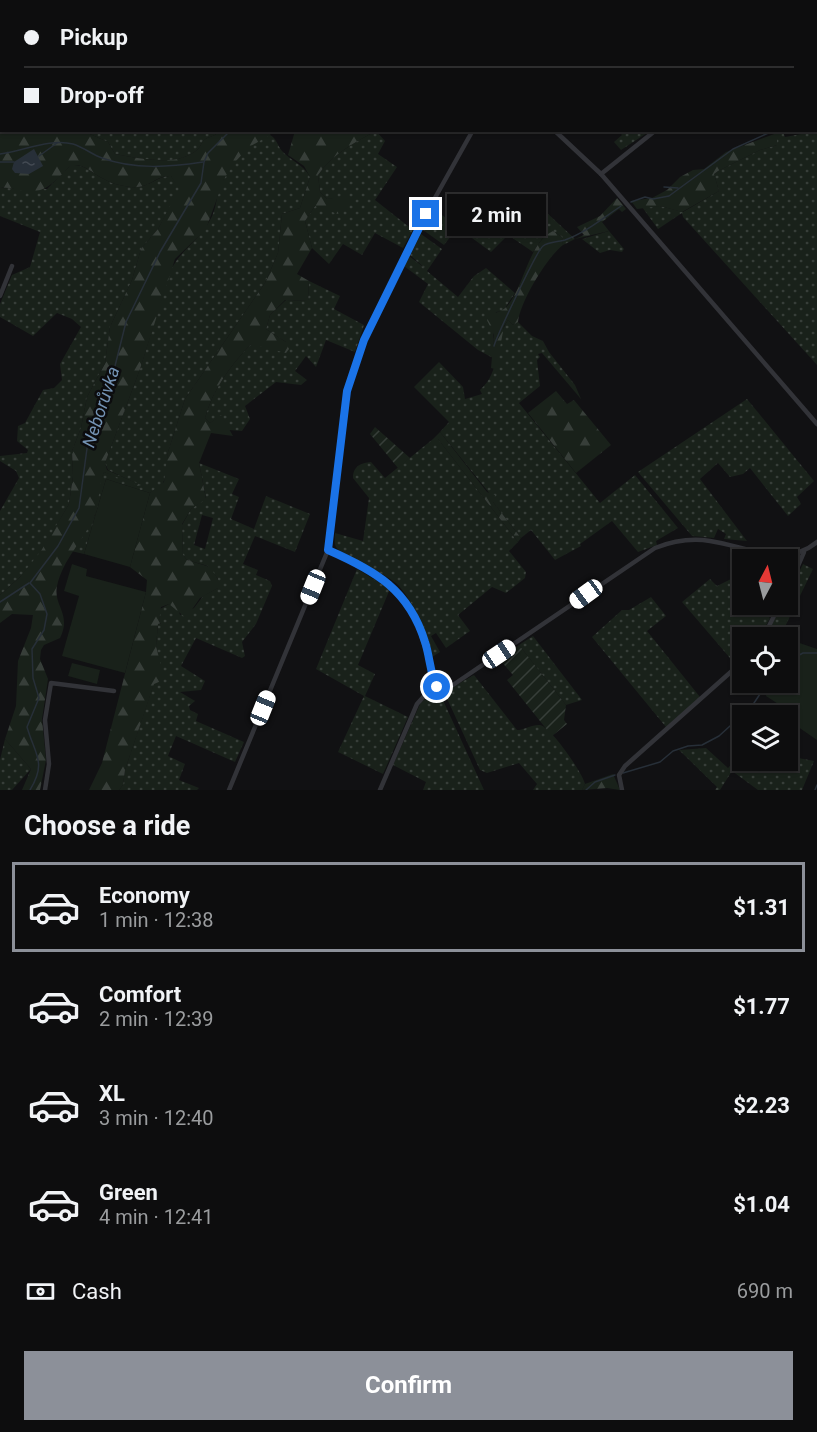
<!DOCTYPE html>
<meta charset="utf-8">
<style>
:root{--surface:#0d0d0e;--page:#161617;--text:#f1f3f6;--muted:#9a9c9e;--line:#2d2d2e;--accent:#8c9099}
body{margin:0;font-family:Roboto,sans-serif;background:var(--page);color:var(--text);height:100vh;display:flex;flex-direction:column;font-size:22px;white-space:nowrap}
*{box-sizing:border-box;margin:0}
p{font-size:20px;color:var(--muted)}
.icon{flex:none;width:33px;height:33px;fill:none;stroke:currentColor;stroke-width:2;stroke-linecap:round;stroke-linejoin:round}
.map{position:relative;height:790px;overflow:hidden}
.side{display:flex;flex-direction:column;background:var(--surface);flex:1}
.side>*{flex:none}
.hud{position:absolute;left:0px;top:0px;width:818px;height:132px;box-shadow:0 2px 4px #0004,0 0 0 2px var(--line);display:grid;align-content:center;height:132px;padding:0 24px;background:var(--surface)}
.needle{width:39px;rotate:7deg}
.tools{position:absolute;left:732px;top:549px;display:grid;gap:12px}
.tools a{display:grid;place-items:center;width:66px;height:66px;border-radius:0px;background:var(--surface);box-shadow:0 2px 4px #0004,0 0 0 2px var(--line);font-size:30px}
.end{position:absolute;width:27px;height:27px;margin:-14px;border:8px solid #1a73e8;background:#fff;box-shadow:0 0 0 3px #fff}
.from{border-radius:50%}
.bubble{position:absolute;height:42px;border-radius:0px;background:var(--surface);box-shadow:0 2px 4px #0004,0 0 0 2px var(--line);font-size:20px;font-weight:700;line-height:42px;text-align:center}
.car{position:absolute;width:18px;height:36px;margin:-18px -9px;border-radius:8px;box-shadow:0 0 4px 2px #0007;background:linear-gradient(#fff 24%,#345 0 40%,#fff 0 76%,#345 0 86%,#fff 0)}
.hud b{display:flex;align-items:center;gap:21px;height:57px;font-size:22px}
.hud b+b{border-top:2px solid var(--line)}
.hud i{width:15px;height:15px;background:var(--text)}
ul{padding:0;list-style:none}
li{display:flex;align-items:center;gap:18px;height:90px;margin:0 12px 9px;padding:0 12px;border:3px solid transparent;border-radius:0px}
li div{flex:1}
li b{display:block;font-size:22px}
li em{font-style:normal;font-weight:700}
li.selected{border-color:var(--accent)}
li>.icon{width:54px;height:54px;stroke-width:1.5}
h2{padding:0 24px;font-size:27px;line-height:72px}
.pay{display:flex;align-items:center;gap:15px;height:66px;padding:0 24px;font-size:22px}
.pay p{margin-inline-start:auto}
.button{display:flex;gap:12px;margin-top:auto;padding:12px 24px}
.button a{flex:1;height:69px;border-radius:0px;background:var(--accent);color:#fff;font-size:24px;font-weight:700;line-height:69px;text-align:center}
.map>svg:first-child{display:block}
</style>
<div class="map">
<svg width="817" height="790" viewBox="0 0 817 790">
<defs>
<pattern id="grass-dots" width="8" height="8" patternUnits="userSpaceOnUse" patternTransform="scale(1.5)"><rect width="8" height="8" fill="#19211a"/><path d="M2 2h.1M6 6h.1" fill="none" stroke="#373e39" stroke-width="1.8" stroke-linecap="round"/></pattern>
<pattern id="forest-firs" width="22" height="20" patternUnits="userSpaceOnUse" patternTransform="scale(1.5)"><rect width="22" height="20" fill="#19211a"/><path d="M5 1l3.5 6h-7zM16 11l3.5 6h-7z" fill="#373e39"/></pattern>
<pattern id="garden-furrows" width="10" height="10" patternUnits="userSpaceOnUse" patternTransform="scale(1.5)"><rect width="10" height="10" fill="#19211a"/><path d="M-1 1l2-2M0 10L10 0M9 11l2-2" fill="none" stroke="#373e39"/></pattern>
<pattern id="water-ripples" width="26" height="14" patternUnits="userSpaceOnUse" patternTransform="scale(1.5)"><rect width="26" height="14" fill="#272f38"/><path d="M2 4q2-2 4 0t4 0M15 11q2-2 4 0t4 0" fill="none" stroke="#434a53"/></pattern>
</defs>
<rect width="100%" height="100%" fill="#111113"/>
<g fill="url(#grass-dots)" fill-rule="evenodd">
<path d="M83 131H219C215 137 209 136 204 140 201 143 201 146 198 149 178 168 139 158 115 154L108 142Z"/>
<path d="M376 131 385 141 378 154 397 167 375 200 413 230 403 248 375 233 362 255 343 244 329 264 312 248 305 221 315 206 343 198 327 199 320 192 318 175C333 154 353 143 376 131Z"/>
<polygon points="618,131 650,131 621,150 614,142 622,135"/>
<polygon points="817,131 817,365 683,217 682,213 658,229 642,207 660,206 683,212 719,191 714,174 718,171 760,150 777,145 777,133 783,132 785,137"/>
<path d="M270 135C277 139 277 145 282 151 291 161 303 164 310 177L300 208 282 214 278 253 265 283 185 399 168 452 166 476 162 485 150 493 106 479 84 554 71 551 95 515 98 486 104 472 140 485 108 470 105 463 140 369 170 272C179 251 200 240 210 220 215 212 216 202 218 193 225 171 246 140 270 135Z"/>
<path d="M71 165C87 165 91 173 104 179 112 184 122 186 131 187 149 189 157 175 171 176L180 189 158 229 141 249 132 280 110 327 105 363 87 397 81 428 72 451 73 476 69 504 41 552 21 576 0 595V511L19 478 16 471 0 461V456L27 453 28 450 17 441 18 426 25 423 43 390 54 388 62 380 60 364 81 327 72 319 57 313 33 336 0 317V304L12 275 30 267 40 232 0 216V188L47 189Z"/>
<polygon points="532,199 575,239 563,245 562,237 553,231 542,239 533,252 508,235 491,252 472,238 487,220 504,233 527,213 522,209"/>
<polygon points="434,209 458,227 444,245 423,230"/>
<polygon points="609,231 624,249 622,252 610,250 600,253 582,239"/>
<path d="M421 234 442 249 427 271 458 297 474 276 486 268 515 293 503 311 496 312C491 328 495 341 493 358L478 350 419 302 428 284 404 266 409 256 426 269 410 255Z"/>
<path d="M309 281 340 296 334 309 364 325 355 352 326 340 316 367 306 356 295 371 307 380 301 385 276 382 245 406 250 419 242 431 229 430 221 416 210 423 205 418C213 389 230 366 251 344L286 342 266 329 270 315 286 300 308 301Z"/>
<path d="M508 320 513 325 518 322 532 336 543 341 549 352 575 385 581 399 542 353 538 354 540 357 537 360 540 386 519 403 600 503 635 475 678 528 656 541 657 545 638 552 612 521 580 544 581 546 555 560 531 530 521 538 493 502 490 494 440 432 449 422 414 387 439 362 463 387 465 399 482 394 480 390C502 371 493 343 508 320Z"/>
<polygon points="747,399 814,481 797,497 801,504 788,516 750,468 743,474 730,477 718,463 700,479 747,541 724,539 726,534 718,529 714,538 692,536 638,472"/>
<path d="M433 439H438L518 542 509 551 526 572 525 578 506 593 492 587 458 615 470 631 446 648 436 633 431 636 440 652 432 657C426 632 417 607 399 586 386 572 341 556 336 547 334 543 335 538 335 533L363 541 369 498 353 478C353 466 361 463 371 462L385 478Z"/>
<path d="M199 463 239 479 232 494 239 497 231 519 254 529 266 496 310 514 295 552 255 536 243 564 258 570 256 575 270 581 272 586 256 624 242 642 245 656 242 658 196 638 181 666 205 681 201 690 180 692 195 701 189 706 190 710 198 714 196 721 244 742 235 762 176 736 168 756 185 764 179 780 199 788 197 790H119L123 785 125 770 154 683 161 671 156 646 158 624H161L159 621 160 609 169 604 178 608 180 615 194 608 203 596 218 588V579L208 566 187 560 183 555 182 525 191 509 206 498ZM202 515 213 518 205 549 194 545Z"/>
<polygon points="803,564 813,569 780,637 765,638 782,605 788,604 788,594"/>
<polygon points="357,569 390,589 358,665 375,674 365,696 408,717 383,774 338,752 364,696 316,669"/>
<polygon points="710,579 717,586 731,579 742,590 742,604 756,605 770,618 760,637 742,638 742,659 736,665 682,602"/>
<polygon points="651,597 666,616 647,631 700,697 666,727 592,637 622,610 629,610"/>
<polygon points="533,636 582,700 566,705 519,645"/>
<path d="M474 675 517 730C524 730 533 724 540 725 551 727 582 772 585 784L582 790H533L537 784 519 763 487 773 480 770 444 692Z"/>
<polygon points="436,693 442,698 484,790 423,790 426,782 393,765 421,702"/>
<polygon points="5,739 31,769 12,790 0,790 0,760"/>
<polygon points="706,748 728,768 742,754 742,760 746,761 760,773 769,761 788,760 788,756 814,761 802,790 758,790 732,771 720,790 715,790 717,787 679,750"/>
</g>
<g fill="url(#forest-firs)">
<path d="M0 117 2 130 83 131 108 142 115 154C139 158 178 168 198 149 201 146 201 143 204 140 209 136 215 137 219 131H273L270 135 249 147 235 162 224 179 206 229 175 259 140 369 105 463 107 470 141 485 138 486 104 472C98 486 100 504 94 517 83 541 63 559 57 586 53 606 72 614 60 638L44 645 41 650 40 659 48 679 42 719 46 760 40 790H22L31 769 5 739 16 706 18 661 31 628 33 615 12 614 0 623V595L20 577 41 551 69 504 73 476 72 451 81 428 87 397 105 363 110 327 132 280 141 249 158 229 179 189 171 176C156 175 149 189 131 187 122 186 112 184 104 179 91 173 87 164 71 165 56 180 46 195 23 191 15 189 9 187 0 188Z"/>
<path d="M295 131H376C353 143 333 154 318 175L320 192 327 199 347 196 351 198 338 214 315 206 305 221 312 248 297 274 309 281 308 301 285 300 270 315 266 329 286 342 289 349 286 353 251 344C230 366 213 389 205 418L210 423 221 415 233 436 211 433 199 463 206 499 191 509 182 524 183 555 187 560 210 567 219 581 218 588 200 598 186 618 169 604 161 607 159 621 162 623 158 624 156 646 163 674 161 681 154 684 125 770 123 785 119 790H89L102 763 146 592 147 580 130 567 150 493 164 482 168 452 185 399 265 283 278 253 282 214 300 208 310 177 304 166 288 155Z"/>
<polygon points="777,133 777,145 760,150 718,171 714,174 719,191 682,212 660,206 637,209 631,201 652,198 667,190 680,177 693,170 704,169 726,152"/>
<polygon points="617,198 626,209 622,212 619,209 602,222 609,231 575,239 584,235 577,227 600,216"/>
<path d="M553 231 562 237 563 245C547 257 520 302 518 322L513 325 508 320 504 326 497 364 495 369 491 368 494 335 487 320 493 313C523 311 522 246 553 231Z"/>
<polygon points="556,391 567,404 574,400 611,445 576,473 528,413"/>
<polygon points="440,432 487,492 495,495 493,502 521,538 518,542 438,439 433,439"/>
<polygon points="613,774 620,790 607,788 582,790 585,784"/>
</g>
<g fill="url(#garden-furrows)">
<polygon points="375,427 410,458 398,468 370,434"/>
<polygon points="519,645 566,705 564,720 567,724 552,736 507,680 513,675 499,659"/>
</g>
<g fill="#19211a">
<polygon points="106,479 150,493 130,567 84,554"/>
<polygon points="72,564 87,569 86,576 146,592 125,673 62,656 79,596 64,591"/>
<polygon points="788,639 817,649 817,740 788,720 789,711 766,696 767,683 788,682"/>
<polygon points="72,663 100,670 97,684 68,676"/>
</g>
<polygon fill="url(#water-ripples)" points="34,149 43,166 29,174 15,173 12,169 14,162"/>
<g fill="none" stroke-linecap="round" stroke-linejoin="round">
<g stroke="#272f38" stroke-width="1.5">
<polyline points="418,2 421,0"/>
<polyline points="816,117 817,116"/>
<path d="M0 154C23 151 51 138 73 144 83 147 93 155 102 158 135 170 170 167 203 162"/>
<polyline points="39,156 57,143"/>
<polyline points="0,162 14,162"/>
<polyline points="664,187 678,188"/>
<polyline points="631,202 645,197 653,199 669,196 733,149 775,130"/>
<path d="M494 346C497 336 537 250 543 246 548 242 558 242 565 240 585 233 603 218 621 206"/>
<polyline points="0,602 29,583"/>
<polyline points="788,661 803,653 817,653"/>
<polyline points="623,773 660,762 673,751 688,746 702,745 719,736 752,706 760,694"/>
<path d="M30 790C47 762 35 755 27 727L39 698 33 678 32 649 44 630 47 614 40 594 30 583 58 546 79 508 88 441 109 390 126 322 160 252 201 183 204 162 208 153 231 130"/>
<polyline points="586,790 595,782 615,775"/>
<polyline points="815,790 817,785"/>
</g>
<g stroke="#323338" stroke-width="4.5">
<polyline points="52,0 54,2"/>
<polyline points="556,2 557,0"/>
<polyline points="816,15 817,14"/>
<polyline points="554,130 601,174 817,424"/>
<polyline points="601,174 656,130"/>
<polyline points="0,296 12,266"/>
<path d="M328 550C361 565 395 580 413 613 422 628 432 685 442 689L450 687 655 548C673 541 691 538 710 541 746 546 785 569 817 542"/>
<polyline points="788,589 804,552"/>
<polyline points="763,638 780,604"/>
<polyline points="45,790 49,764 45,720 51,683 114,691"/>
<polyline points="229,790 328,550 347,391 364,340 417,230 473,130"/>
<polyline points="380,790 417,704 425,695 437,687"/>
<polyline points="622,790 619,775 625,766 742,662"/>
</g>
</g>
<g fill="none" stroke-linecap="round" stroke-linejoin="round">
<path stroke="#1a73e8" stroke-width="8" d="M426 214 364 340 347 391 328 550C376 571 409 590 425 642 430 657 430 674 437 687"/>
</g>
<g text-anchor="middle" stroke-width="5" stroke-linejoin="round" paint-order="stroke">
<g font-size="18" font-style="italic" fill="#7493b4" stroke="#0c0c0e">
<text transform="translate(101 407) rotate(-72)" y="6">Neborůvka</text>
</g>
</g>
</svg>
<div class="tools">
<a><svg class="needle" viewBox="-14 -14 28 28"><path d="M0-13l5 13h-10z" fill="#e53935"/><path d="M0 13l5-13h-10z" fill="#9a9c9e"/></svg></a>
<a><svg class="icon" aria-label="locate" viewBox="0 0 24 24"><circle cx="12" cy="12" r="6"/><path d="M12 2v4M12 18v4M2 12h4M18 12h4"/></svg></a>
<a><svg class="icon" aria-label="layers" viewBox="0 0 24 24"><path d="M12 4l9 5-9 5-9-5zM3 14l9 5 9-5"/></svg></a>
</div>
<i class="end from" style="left:437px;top:687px"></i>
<i class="end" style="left:426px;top:214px"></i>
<div class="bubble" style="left:447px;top:194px;width:99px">2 min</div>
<i class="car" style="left:313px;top:587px;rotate:202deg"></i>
<i class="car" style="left:586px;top:594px;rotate:234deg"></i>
<i class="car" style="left:499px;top:654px;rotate:56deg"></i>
<i class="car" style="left:263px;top:708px;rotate:22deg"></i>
<div class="hud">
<b><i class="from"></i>Pickup</b>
<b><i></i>Drop-off</b>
</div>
</div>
<section class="side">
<h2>Choose a ride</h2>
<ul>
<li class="selected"><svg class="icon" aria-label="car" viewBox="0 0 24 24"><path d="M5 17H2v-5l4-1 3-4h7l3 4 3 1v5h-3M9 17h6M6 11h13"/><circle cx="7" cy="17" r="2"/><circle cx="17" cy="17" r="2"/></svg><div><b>Economy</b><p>1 min · 12:38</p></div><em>$1.31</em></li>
<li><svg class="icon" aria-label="car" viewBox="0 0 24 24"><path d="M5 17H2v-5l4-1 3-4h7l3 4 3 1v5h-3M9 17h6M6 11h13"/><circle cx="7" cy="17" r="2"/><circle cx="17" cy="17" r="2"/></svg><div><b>Comfort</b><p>2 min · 12:39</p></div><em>$1.77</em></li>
<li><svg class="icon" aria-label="car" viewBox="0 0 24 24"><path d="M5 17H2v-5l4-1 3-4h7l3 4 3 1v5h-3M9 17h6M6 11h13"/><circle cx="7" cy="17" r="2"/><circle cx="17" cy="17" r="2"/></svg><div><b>XL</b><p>3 min · 12:40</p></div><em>$2.23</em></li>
<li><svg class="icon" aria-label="car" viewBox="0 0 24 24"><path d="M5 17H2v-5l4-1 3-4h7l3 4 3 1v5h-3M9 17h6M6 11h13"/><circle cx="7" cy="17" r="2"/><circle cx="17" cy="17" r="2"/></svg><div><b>Green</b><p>4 min · 12:41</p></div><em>$1.04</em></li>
</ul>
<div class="pay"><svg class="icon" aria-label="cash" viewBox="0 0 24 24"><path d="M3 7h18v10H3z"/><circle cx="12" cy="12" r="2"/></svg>Cash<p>690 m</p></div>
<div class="button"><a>Confirm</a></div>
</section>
